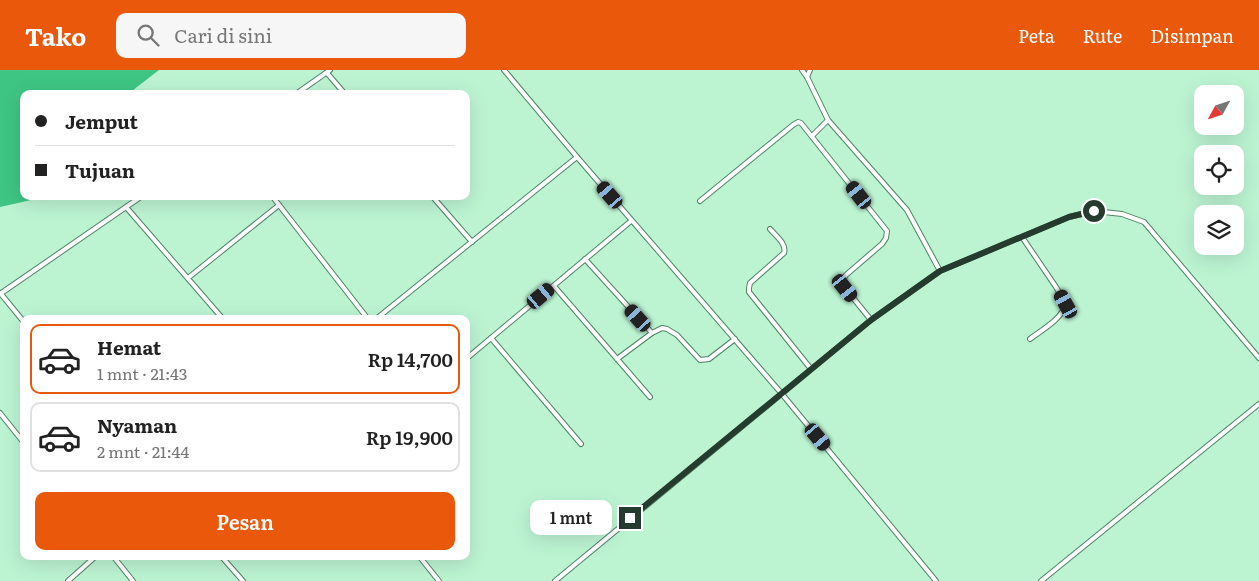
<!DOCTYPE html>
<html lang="id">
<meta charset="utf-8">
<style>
:root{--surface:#fff;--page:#f6f6f6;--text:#222;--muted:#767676;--line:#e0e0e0;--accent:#ea580c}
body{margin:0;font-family:Literata,serif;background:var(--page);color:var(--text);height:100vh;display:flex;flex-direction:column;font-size:19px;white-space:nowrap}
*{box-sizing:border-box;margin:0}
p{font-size:16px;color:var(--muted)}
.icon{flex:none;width:28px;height:28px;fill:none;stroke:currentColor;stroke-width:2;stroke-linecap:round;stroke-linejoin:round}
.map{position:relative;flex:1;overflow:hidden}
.sheet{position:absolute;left:20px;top:245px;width:450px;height:245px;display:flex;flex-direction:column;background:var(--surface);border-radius:10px;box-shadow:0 5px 20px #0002}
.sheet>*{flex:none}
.banner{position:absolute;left:20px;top:20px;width:450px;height:110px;border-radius:10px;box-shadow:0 5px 20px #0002;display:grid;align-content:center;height:110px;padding:0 15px;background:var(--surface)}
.needle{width:32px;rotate:230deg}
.fabs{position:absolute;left:1194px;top:15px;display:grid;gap:10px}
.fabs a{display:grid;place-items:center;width:50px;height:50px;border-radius:10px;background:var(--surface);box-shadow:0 5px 20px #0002;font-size:25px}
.end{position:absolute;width:22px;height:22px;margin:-11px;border:6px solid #253b2d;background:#fff;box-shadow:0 0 0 2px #fff}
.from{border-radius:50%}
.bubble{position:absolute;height:35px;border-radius:10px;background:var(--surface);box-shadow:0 5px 20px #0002;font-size:16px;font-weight:600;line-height:35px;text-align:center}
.car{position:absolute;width:15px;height:30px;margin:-15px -8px;border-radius:6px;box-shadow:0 0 4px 1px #0007;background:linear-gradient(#222 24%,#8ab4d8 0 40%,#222 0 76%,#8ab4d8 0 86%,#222 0)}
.banner b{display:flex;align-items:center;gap:18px;height:48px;font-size:19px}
.banner b+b{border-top:1px solid var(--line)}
.banner i{width:12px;height:12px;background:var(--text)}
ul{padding:9px 0 0;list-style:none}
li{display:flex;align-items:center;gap:15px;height:70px;margin:0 10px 8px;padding:0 5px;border:2px solid var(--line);border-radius:10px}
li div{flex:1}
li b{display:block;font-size:19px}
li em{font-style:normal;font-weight:600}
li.on{border-color:var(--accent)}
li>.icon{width:45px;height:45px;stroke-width:1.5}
.action{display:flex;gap:10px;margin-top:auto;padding:10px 15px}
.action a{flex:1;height:58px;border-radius:10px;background:var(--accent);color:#fff;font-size:20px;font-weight:600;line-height:58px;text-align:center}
header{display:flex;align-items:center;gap:30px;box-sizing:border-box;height:70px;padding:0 25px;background:var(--accent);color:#fff}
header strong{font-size:24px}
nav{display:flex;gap:28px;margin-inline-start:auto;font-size:18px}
.search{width:350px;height:45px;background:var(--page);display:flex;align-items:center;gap:12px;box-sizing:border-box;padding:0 18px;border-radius:10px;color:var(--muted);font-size:19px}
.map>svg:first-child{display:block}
</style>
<header>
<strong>Tako</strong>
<div class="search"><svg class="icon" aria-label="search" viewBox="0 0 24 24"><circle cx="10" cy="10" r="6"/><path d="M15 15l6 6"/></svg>Cari di sini</div>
<nav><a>Peta</a><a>Rute</a><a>Disimpan</a></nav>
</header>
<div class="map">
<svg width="1259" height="511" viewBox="0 0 1259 511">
<rect width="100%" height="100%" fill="#bcf4d2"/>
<polygon fill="#3ec583" points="0,0 159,0 128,24 24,24 24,126 49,126 0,137"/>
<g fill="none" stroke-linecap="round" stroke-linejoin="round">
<g stroke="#508466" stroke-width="6">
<g id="lane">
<polyline points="504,0 577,87 782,324 936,511"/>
<polyline points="802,0 807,7 828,50 907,140 940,201"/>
<polyline points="327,3 345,24"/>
<polyline points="807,7 810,0"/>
<polyline points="296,24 330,0"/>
<polyline points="812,66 828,50"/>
<polyline points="272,126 368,249"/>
<polyline points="432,126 472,172"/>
<polyline points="700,131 793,55 798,52 801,53 887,161 886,168 882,174 846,205 842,211 845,218 871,250"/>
<polyline points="126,137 223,249"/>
<path d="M770 159C776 166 787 174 784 183L750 213 749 218V222L811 299"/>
<path d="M1022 167 1056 217 1066 234C1061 250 1043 259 1030 269"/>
<polyline points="585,189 652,263"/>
<polyline points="188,208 279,135"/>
<polyline points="554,216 650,327"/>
<polyline points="0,224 142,126"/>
<polyline points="1,224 24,252"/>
<polyline points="376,249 577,87"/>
<polyline points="491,268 581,374"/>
<polyline points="466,289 631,151"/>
<polyline points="617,289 652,263 662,258 667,259 677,265 700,290 709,289 735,269"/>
<polyline points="0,343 24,373"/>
<polyline points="113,486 133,511"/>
<polyline points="221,486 243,511"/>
<polyline points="419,486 439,511"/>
<polyline points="68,511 96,486"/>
<polyline points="555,511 871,250 940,201 1069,147 1094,141 1122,144 1144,152 1259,288"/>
<polyline points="1041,511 1259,334"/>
</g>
</g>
<use href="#lane" stroke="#fff" stroke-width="4"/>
</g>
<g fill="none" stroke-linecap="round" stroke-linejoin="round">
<polyline stroke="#253b2d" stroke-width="6" points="630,448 871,250 940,201 1069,147 1094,141"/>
</g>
</svg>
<div class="fabs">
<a><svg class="needle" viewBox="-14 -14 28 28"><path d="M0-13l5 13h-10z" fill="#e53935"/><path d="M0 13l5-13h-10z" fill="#767676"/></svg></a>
<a><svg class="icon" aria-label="locate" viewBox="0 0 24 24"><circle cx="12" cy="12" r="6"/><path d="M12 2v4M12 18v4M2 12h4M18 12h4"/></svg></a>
<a><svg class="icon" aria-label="layers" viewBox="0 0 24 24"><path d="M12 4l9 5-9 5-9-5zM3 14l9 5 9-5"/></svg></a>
</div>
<i class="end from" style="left:1094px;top:141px"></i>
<i class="end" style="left:630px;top:448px"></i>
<div class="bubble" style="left:530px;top:430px;width:82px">1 mnt</div>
<i class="car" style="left:610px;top:125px;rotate:319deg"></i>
<i class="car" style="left:859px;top:125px;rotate:322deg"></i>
<i class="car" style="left:845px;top:218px;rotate:141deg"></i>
<i class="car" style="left:541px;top:226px;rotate:50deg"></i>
<i class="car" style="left:1066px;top:234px;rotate:331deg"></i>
<i class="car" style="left:638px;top:248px;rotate:318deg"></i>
<i class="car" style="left:818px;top:367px;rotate:140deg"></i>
<div class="banner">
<b><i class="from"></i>Jemput</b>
<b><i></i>Tujuan</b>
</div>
<section class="sheet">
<ul>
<li class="on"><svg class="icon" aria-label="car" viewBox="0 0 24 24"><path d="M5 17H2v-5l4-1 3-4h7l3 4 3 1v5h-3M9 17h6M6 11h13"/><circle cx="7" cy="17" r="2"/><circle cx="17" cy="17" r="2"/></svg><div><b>Hemat</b><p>1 mnt · 21:43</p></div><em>Rp 14,700</em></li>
<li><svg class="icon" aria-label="car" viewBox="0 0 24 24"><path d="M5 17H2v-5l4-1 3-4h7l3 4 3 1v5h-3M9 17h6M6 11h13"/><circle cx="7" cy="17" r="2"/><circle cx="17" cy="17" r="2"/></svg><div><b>Nyaman</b><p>2 mnt · 21:44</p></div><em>Rp 19,900</em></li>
</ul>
<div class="action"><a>Pesan</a></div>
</section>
</div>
